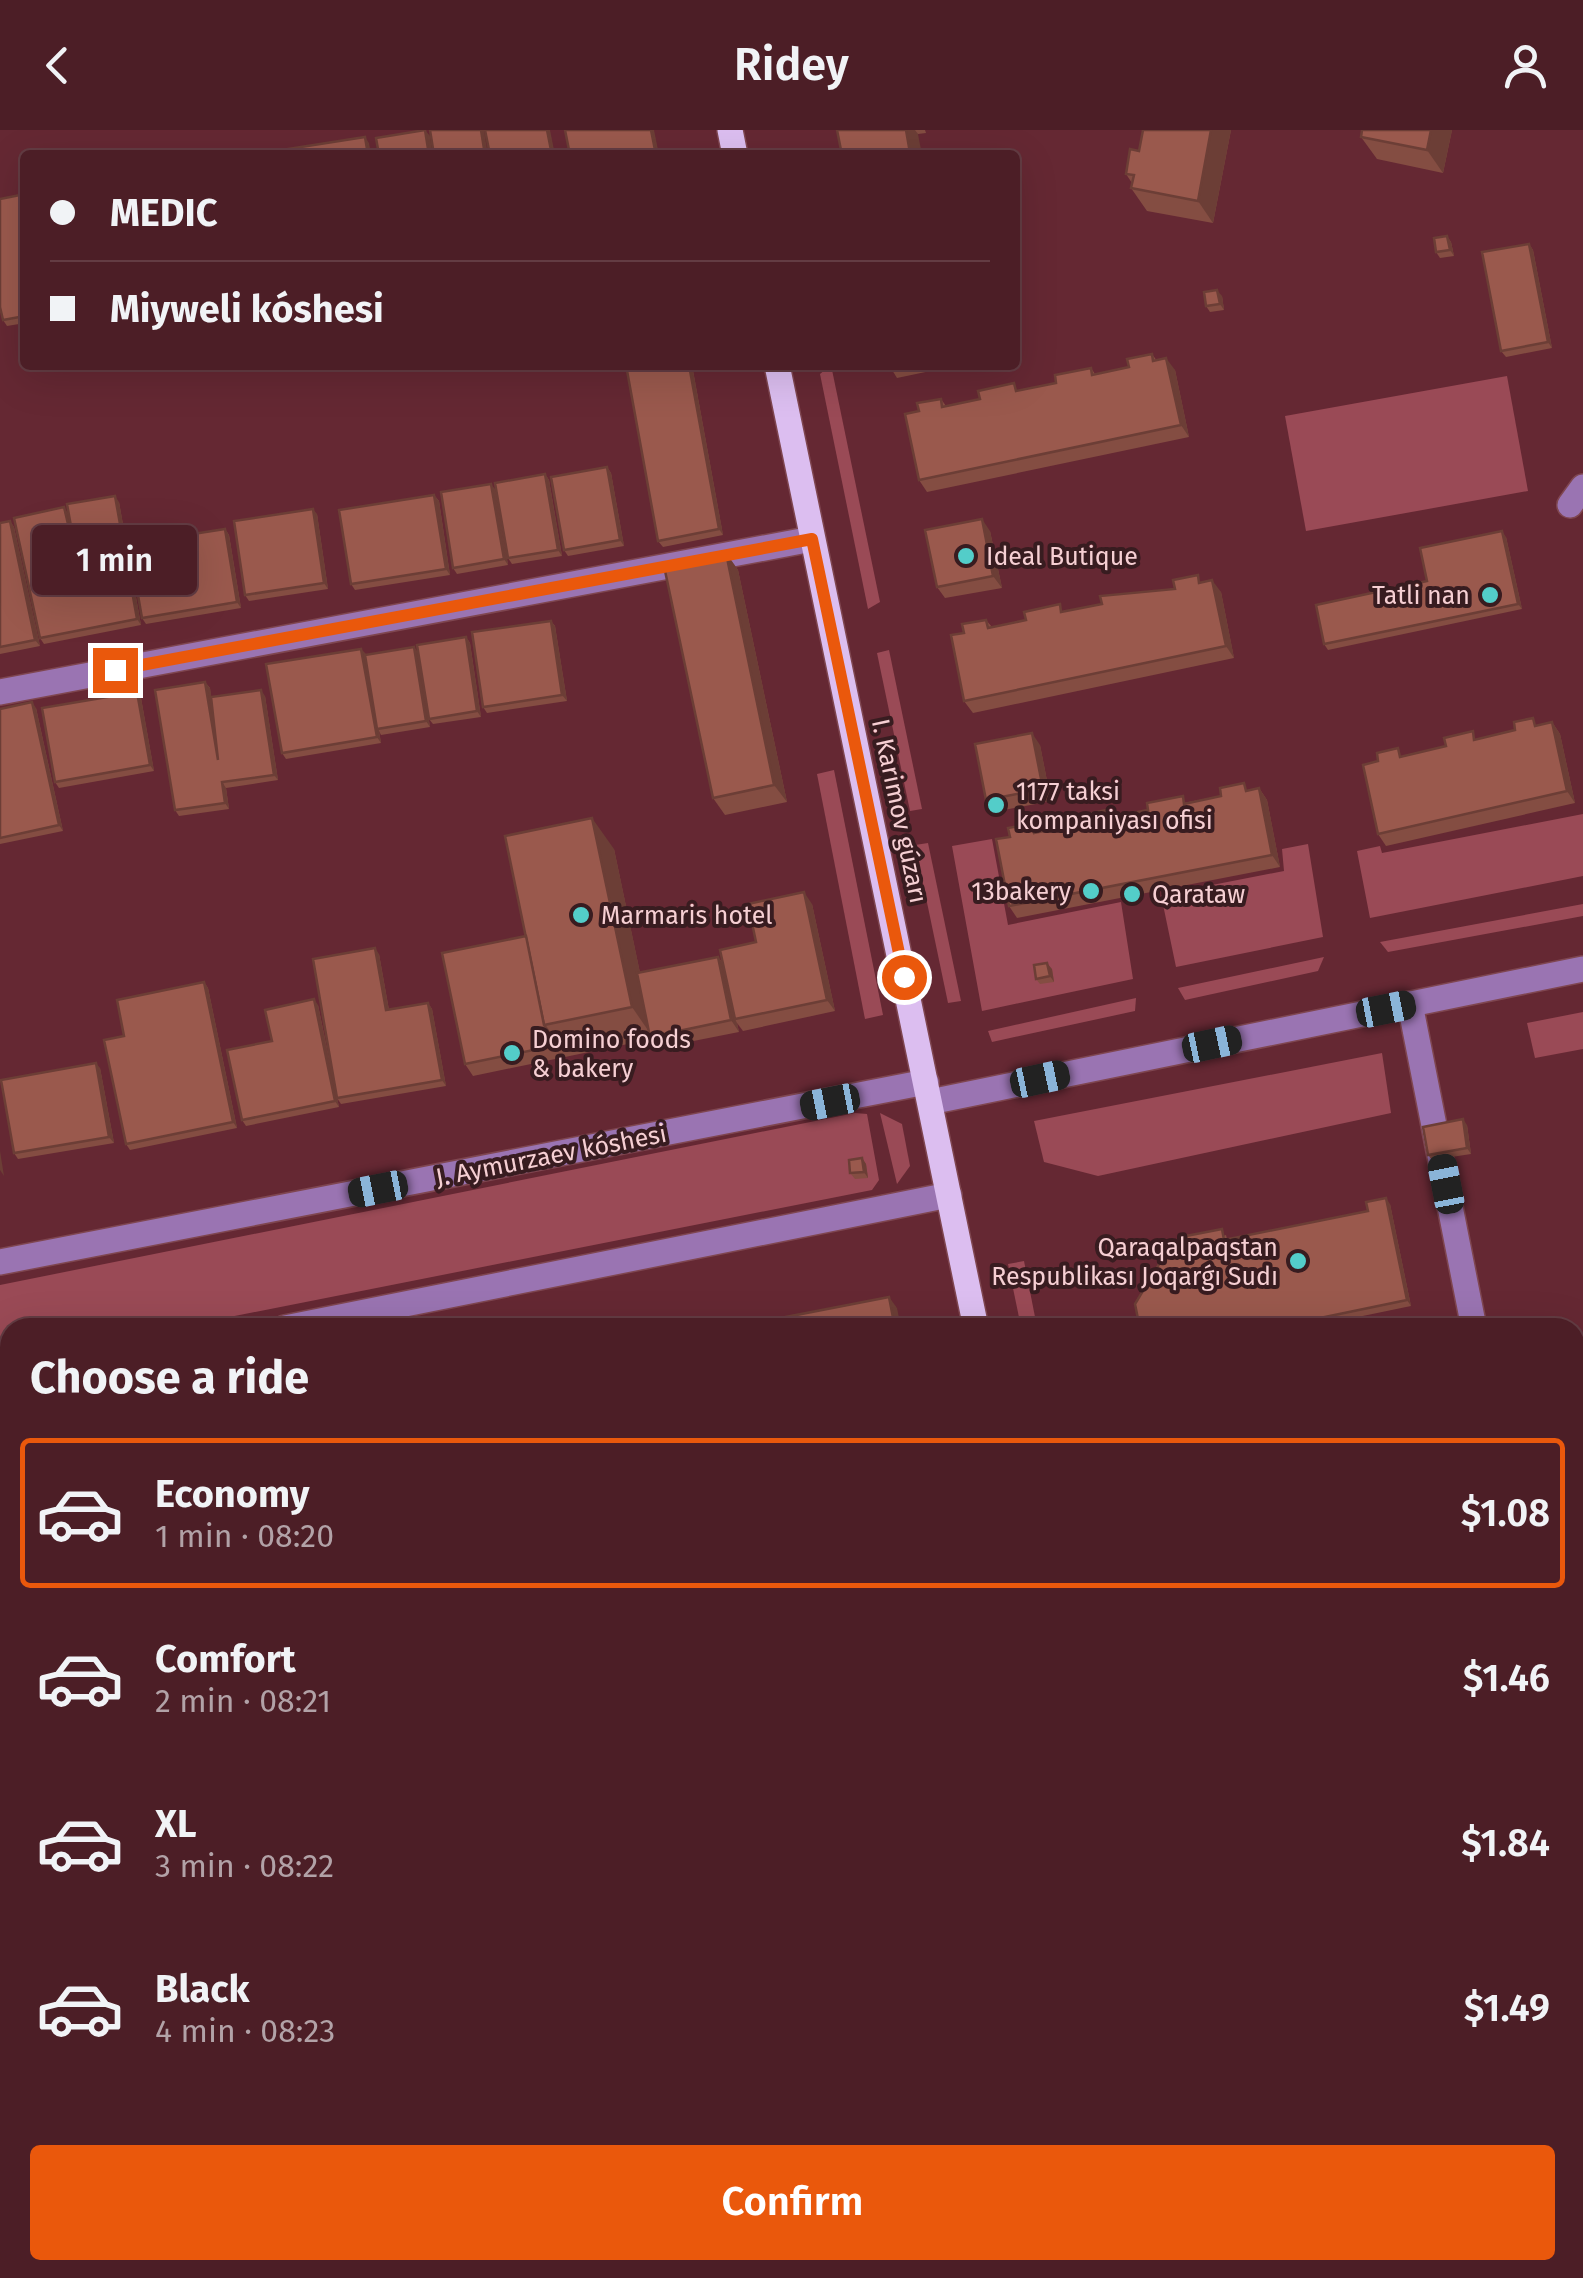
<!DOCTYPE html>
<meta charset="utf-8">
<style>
:root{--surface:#4c1e26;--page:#562b32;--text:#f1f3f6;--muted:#b2a2a7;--line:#633c43;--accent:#ea580c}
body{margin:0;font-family:"Fira Sans",sans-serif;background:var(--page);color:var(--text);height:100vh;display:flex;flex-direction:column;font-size:38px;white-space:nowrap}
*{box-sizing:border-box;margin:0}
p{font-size:32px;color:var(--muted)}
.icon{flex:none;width:55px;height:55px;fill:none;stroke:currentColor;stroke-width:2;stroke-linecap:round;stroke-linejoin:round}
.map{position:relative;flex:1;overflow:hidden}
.sheet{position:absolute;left:0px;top:1188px;width:1585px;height:962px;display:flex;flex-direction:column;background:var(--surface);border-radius:30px 30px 0 0;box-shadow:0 10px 40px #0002,0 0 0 2px var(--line)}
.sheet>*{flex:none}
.top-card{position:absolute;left:20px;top:20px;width:1000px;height:220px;border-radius:10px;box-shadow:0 10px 40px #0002,0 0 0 2px var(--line);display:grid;align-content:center;height:220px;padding:0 30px;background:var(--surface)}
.end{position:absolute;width:45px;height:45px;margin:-22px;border:12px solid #ea580c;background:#fff;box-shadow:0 0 0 5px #fff}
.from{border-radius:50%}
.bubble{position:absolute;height:70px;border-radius:10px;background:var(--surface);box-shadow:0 10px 40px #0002,0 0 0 2px var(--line);font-size:32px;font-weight:600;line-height:70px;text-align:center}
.car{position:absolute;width:30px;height:60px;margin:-30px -15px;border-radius:12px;box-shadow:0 0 8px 2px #0007;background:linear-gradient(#222 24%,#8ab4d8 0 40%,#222 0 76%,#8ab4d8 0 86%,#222 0)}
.top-card b{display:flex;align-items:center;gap:35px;height:95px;font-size:38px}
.top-card b+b{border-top:2px solid var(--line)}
.top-card i{width:25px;height:25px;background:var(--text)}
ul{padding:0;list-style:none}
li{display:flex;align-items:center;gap:30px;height:150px;margin:0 20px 15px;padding:0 10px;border:5px solid transparent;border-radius:10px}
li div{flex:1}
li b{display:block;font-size:38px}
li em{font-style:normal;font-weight:600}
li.current{border-color:var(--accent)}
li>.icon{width:90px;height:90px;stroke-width:1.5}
h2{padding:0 30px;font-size:45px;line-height:120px}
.cta{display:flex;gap:20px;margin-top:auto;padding:20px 30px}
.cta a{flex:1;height:115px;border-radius:10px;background:var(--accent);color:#fff;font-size:40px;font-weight:600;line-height:115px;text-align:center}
header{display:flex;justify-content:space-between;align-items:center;height:130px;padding:0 30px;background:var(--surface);font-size:45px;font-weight:600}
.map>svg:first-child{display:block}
</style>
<header><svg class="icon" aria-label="back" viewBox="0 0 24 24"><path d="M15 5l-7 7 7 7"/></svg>Ridey<svg class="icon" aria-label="person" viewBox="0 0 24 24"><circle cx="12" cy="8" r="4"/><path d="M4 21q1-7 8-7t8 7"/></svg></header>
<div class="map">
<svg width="1583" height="2148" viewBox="0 0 1583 2148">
<rect width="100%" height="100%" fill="#652833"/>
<g fill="#9a4a56">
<polygon points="831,235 880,472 868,479 820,244"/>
<polygon points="1507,246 1528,361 1306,401 1285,286"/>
<polygon points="889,520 922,679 910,681 877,523"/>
<polygon points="834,640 883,885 865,889 817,644"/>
<polygon points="1583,684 1583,746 1370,788 1357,721 1380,716 1382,723"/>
<polygon points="992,709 1008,795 1121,772 1133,849 982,881 952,716"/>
<polygon points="928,713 961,871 948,873 915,715"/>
<polygon points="1308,714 1323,807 1176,837 1161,765 1284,741 1282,719"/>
<polygon points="1583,774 1583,786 1388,822 1380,812"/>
<polygon points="1324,827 1318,841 1185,870 1178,858"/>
<polygon points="1136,868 1135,881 992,912 988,901"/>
<polygon points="1583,882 1583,919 1535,928 1527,893"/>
<polygon points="1382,923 1391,983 1098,1046 1044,1032 1034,991"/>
<polygon points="855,983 867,984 879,1050 872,1060 179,1197 10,1198 10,1231 0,1233 0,1155"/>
<polygon points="880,983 902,994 910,1036 897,1054"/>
<polygon points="1024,1131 1037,1197 1021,1197 1008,1134"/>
</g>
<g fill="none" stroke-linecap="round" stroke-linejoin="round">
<g stroke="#7f4650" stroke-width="28">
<g id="minor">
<polyline points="1570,375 1583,357"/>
<polyline points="0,562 812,409"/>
<polyline points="1410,874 1474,1198"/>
<polyline points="930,972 1583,839"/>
<polyline points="0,1132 926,952"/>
<polyline points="285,1198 949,1065"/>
<polyline points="0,1254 10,1252"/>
<polyline points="1575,2070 1583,2069"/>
<polyline points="1190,2148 1230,2140"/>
</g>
</g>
<g stroke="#7f4650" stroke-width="28">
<g id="major">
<polyline points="730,0 735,25"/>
<polyline points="777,235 976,1198"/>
<polyline points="1164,2140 1166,2148"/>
</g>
</g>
<use href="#minor" stroke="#9a74b2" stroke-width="25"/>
<use href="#major" stroke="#dcbef0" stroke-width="25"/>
</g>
<g fill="#844d42">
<polygon points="837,0 925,0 926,3 918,4"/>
<polygon points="1143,0 1231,0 1213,93 1147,81 1131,58 1132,53 1126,44 1139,21"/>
<polygon points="1361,0 1452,0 1443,43 1377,29 1361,7"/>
<polygon points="25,64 25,193 7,196 3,190"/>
<polygon points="1447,106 1451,112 1454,126 1440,128 1436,122"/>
<polygon points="1529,114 1533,120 1552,218 1506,227 1501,221"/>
<polygon points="1222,166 1224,180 1210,182 1206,176"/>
<polygon points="1152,224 1157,231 1175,240 1189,307 927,362 919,350 919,281 941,269 946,276 1056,253 1091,238 1095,244 1129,237"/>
<polygon points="626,235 692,235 723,405 663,417 658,411"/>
<polygon points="889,235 959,235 897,248"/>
<polygon points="607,337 611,343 624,416 568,426 564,420"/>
<polygon points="545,344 549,350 562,426 512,434 508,428"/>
<polygon points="495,359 508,435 457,444 453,438"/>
<polygon points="434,365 439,371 450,445 355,460 351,454"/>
<polygon points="119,372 141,495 44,514 40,508 68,383 72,400"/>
<polygon points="317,384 328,459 249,471 245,465"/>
<polygon points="10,391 14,397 40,516 0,524 0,393"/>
<polygon points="225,399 229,405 241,478 146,494 142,488"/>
<polygon points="990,401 1002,458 945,468 937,457"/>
<polygon points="1506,407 1522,479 1328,520 1324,514 1427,451"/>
<polygon points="726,423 738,440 787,672 725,685 713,668"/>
<polygon points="1202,452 1221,462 1234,528 973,583 964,571 986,490 992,497"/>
<polygon points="551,491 555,496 567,571 487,583 483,577"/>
<polygon points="466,507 470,513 481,587 433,594 429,589"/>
<polygon points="414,517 418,523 430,597 381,605 379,601 381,613 286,629 282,623 366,525"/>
<polygon points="205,552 210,558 211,567 265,566 278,650 226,658 229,679 179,686 175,680"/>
<polygon points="141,568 154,641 59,658 55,652"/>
<polygon points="36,578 63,701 0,714 0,579"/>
<polygon points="1552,592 1560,604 1575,673 1386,716 1378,704 1478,609"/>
<polygon points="1040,615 1051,671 994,682 986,670"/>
<polygon points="1259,658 1267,670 1280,737 1017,788 1009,776 1010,707 1032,694 1038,702"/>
<polygon points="614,719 640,843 718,827 723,833 812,774 835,881 743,901 737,893 739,902 658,918 652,909 473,946 465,934 526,806"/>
<polygon points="379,824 389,880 428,873 432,879 446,956 341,974 337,968 339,977 246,996 242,990 318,875 337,966"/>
<polygon points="1052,839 1054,852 1040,854 1036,849"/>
<polygon points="204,852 208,858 237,998 130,1020 126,1014"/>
<polygon points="100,938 114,1013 18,1029 14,1023"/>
<polygon points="1467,995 1471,1024 1432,1030 1428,1025"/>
<polygon points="862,1028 866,1034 868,1048 855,1049 850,1043"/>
<polygon points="1390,1074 1411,1176 1324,1194 1325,1198 1126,1198 1139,1194 1189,1117 1226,1105 1227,1109 1368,1081"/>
<polygon points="1583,1619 1583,1681 1575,1683 1575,1620"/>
<polygon points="10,1655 10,1751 0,1753 0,1658"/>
<polygon points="1575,1819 1583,1860 1583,1971 1575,1973"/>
<polygon points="740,2140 838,2140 798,2148 742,2148"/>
</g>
<g fill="#6c3e36">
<polygon points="425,0 430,6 433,25 429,25"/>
<polygon points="481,0 484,0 488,25 485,25"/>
<polygon points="547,0 550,0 555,25 552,25"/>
<polygon points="651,0 654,0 659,25 656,25"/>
<polygon points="906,0 915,0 918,4 922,25 911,25 910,23"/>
<polygon points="1211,0 1231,0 1213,93 1198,71"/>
<polygon points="1431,0 1452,0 1443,43 1427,20"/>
<polygon points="365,7 369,13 371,25 368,25"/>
<polygon points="1447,106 1451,112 1454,126 1450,120"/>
<polygon points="1529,114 1533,120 1552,218 1548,212"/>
<polygon points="1217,160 1222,166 1224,180 1220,174"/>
<polygon points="1166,228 1175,240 1189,307 1181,295"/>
<polygon points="689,235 692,235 723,405 719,399"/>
<polygon points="607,337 611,343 624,416 620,410"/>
<polygon points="545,344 549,350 562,426 558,420"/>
<polygon points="491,354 495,359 508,435 504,429"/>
<polygon points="434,365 439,371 450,445 446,439"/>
<polygon points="115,366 119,372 141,495 137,489"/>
<polygon points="64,377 68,383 84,447 79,441"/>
<polygon points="313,379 317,384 328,459 324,453"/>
<polygon points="982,389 990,401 1002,458 993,446"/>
<polygon points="10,391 14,397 40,516 35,510"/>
<polygon points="225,399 229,405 241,478 237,472"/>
<polygon points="1502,401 1506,407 1522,479 1518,474"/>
<polygon points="726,423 738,440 787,672 774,655"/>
<polygon points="1212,450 1221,462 1234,528 1226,516"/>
<polygon points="551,491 555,496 567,571 562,565"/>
<polygon points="466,507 470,513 481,587 477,581"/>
<polygon points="414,517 418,523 430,597 426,591"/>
<polygon points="361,519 366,524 381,613 377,607"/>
<polygon points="205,552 210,558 222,635 218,630"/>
<polygon points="261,560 265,566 278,650 274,645"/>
<polygon points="137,562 141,568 154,641 150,635"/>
<polygon points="32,572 36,578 63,701 59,695"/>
<polygon points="1552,592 1560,604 1575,673 1567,661"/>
<polygon points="1032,603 1040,615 1051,671 1043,659"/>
<polygon points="222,652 226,658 229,679 225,673"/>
<polygon points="1259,658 1267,670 1280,737 1272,725"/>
<polygon points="592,688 614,719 654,909 632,877"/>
<polygon points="804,762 812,774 835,881 827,870"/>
<polygon points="375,818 379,824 390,886 386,880"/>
<polygon points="718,827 727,839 735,889 737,893 739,902 731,890"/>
<polygon points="1047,833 1052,839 1054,852 1050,846"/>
<polygon points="204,852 208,858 237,998 233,992"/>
<polygon points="314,869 318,875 339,977 335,971"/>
<polygon points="428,873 432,879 446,956 442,950"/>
<polygon points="96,933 100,938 114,1013 109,1007"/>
<polygon points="1463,989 1467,995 1471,1024 1467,1018"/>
<polygon points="0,1021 4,1046 0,1040"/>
<polygon points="862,1028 866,1034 868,1048 864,1042"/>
<polygon points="1386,1068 1390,1074 1411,1176 1407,1170"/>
<polygon points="889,1167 897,1178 901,1198 895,1198"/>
<polygon points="0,1429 5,1451 1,1445"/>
<polygon points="1575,1819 1583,1860 1583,1891 1575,1850"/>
</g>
<g fill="#9a594d" stroke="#6c3e36" stroke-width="2.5">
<polygon points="425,0 429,25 379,25 376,8"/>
<polygon points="430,0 481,0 485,25 434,25"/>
<polygon points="485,0 547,0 552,25 490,25"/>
<polygon points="565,0 651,0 656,25 570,25"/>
<polygon points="837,0 906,0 910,23 917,21 918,25 842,25"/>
<polygon points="1143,0 1211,0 1198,71 1131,58 1134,45 1126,44 1130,19 1139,21"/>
<polygon points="1362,0 1431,0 1427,20 1361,7"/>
<polygon points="365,7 368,25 270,25 269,22"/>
<polygon points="25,64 25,186 3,190 0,177 0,69"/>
<polygon points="1447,106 1450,120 1436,122 1434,108"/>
<polygon points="1529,114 1548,212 1501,221 1482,122"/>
<polygon points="1217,160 1220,174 1206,176 1204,162"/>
<polygon points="1152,224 1153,231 1166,228 1181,295 919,350 905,284 919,281 917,273 941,269 942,277 980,269 978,261 1014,253 1016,261 1056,253 1055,245 1091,238 1092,245 1129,237 1127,229"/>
<polygon points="626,235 689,235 719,399 658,411"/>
<polygon points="607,337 620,410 564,420 551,347"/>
<polygon points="545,344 558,420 508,428 495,353"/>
<polygon points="491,354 504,429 453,438 441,362"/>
<polygon points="434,365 446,439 351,454 339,380"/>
<polygon points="115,366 137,489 40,508 14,388 64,377 79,441 67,374"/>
<polygon points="313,379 324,453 245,465 234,391"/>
<polygon points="982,389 993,446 937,457 925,400"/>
<polygon points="10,391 35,510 0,517 0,393"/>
<polygon points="225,399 237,472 142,488 129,414"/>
<polygon points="1502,401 1518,474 1324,514 1316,475 1427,451 1420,418"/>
<polygon points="726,423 774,655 713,668 664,436"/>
<polygon points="1198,445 1199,453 1212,450 1226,516 964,571 951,505 964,503 962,494 986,490 988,498 1026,490 1024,482 1060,474 1061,482 1102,474 1100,466 1175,459 1173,450"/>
<polygon points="551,491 562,565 483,577 472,502"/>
<polygon points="466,507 477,581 429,589 417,515"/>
<polygon points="414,517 426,591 377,599 365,525"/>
<polygon points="361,519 377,607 282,623 266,534"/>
<polygon points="205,552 218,630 211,567 261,560 274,645 222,652 225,673 175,680 155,560"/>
<polygon points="137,562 150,635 55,652 42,578"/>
<polygon points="32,572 59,695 0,708 0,579"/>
<polygon points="1533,588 1535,596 1552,592 1567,661 1378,704 1363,635 1378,631 1377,623 1398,618 1400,627 1446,616 1444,608 1473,601 1474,610 1515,600 1514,592"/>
<polygon points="1032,603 1043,659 986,670 975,614"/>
<polygon points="1244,653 1246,661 1259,658 1272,725 1009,776 996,709 1010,707 1008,698 1032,694 1034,703 1072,695 1070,688 1106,680 1107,688 1148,680 1147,673 1183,666 1184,674 1221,666 1220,658"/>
<polygon points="592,688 632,877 544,895 505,706"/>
<polygon points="804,762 827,870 735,889 720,820 756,812 748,774"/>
<polygon points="526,806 544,895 558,915 465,934 442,823"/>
<polygon points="375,818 386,880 428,873 442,950 337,968 313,829"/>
<polygon points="718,827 731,890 650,907 637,843"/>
<polygon points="1047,833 1050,846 1036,849 1034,835"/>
<polygon points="204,852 233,992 126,1014 104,910 124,906 117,870"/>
<polygon points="314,869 335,971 242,990 227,920 272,911 265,880"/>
<polygon points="96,933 109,1007 14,1023 1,950"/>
<polygon points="1463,989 1467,1018 1428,1025 1423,997"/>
<polygon points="862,1028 864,1042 850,1043 849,1030"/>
<polygon points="1386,1068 1407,1170 1320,1188 1321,1194 1305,1198 1126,1198 1139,1194 1135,1174 1167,1121 1189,1117 1186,1106 1222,1099 1224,1110 1368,1081 1366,1072"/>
<polygon points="889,1167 895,1198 729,1198"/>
<polygon points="1583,1619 1583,1674 1575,1676 1575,1620"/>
<polygon points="10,1655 10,1744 0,1746 0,1658"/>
<polygon points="10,1836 10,1880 0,1839"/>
<polygon points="1575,1850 1583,1891 1583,1958 1575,1959"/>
<polygon points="98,2140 174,2140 175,2145 161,2148 99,2148"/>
<polygon points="325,2140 402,2140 404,2148 326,2148"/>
<polygon points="405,2140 483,2140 484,2148 406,2148"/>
<polygon points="487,2140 566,2140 567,2148 488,2148"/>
<polygon points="575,2140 631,2140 632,2148 576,2148"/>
<polygon points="634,2140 733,2140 734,2148 636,2148"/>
<polygon points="740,2140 804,2140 764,2148 742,2148"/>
</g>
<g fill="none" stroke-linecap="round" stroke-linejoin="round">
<polyline stroke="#ea580c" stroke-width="12" points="115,540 812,409 904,847"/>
</g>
<g fill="#53cdc9" stroke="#381c20" stroke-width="4">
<circle cx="966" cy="426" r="10"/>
<circle cx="1490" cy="465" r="10"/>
<circle cx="996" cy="675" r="10"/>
<circle cx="1091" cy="761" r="10"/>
<circle cx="1132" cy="764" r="10"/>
<circle cx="581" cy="785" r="10"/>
<circle cx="512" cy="923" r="10"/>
<circle cx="1298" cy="1131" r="10"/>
</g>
<g text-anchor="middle" stroke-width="8" stroke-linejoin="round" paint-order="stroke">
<g font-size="25" fill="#f6cfd3" stroke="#381c20" text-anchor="start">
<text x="986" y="435">Ideal Butique</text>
<text x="1470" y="474" text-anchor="end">Tatli nan</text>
<text x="1016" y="670">1177 taksi<tspan x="1016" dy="29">kompaniyası ofisi</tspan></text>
<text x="1071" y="770" text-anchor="end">13bakery</text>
<text x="1152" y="773">Qarataw</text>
<text x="601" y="794">Marmaris hotel</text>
<text x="532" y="918">Domino foods<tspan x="532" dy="29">&amp; bakery</tspan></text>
<text x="1278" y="1126" text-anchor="end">Qaraqalpaqstan<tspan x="1278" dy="29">Respublikası Joqarǵı Sudı</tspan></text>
</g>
<g font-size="25" fill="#f6cfd3" stroke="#381c20">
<text transform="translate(900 681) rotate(78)" y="9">I. Karimov gúzarı</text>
<text transform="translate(551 1025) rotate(-11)" y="9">J. Aymurzaev kóshesi</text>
</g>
</g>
</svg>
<i class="end from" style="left:904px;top:847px"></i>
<i class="end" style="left:115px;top:540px"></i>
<div class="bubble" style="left:32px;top:395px;width:165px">1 min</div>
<i class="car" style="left:1386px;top:879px;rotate:79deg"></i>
<i class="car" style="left:1212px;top:914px;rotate:78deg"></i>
<i class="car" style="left:1040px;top:949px;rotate:78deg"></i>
<i class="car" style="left:830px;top:972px;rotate:259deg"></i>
<i class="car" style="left:1446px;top:1054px;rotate:349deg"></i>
<i class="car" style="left:378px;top:1059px;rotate:259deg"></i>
<div class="top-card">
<b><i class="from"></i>MEDIC</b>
<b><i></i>Miyweli kóshesi</b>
</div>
<section class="sheet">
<h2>Choose a ride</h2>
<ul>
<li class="current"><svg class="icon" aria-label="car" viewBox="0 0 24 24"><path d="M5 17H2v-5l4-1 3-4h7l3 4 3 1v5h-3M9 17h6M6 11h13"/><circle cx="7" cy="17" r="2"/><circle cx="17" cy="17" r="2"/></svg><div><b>Economy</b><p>1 min · 08:20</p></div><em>$1.08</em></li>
<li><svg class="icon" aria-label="car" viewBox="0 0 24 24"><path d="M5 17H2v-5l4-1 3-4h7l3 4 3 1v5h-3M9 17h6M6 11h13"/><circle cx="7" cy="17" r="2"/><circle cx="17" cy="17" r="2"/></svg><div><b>Comfort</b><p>2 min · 08:21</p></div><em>$1.46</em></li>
<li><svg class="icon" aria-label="car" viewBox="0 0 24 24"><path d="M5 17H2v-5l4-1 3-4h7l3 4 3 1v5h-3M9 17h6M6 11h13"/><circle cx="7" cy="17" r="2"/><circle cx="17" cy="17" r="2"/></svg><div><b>XL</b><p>3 min · 08:22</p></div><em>$1.84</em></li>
<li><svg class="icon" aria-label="car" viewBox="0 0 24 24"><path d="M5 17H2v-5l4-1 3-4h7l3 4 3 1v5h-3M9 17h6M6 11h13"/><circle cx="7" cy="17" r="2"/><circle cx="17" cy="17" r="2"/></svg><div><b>Black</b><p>4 min · 08:23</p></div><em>$1.49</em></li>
</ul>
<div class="cta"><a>Confirm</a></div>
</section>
</div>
